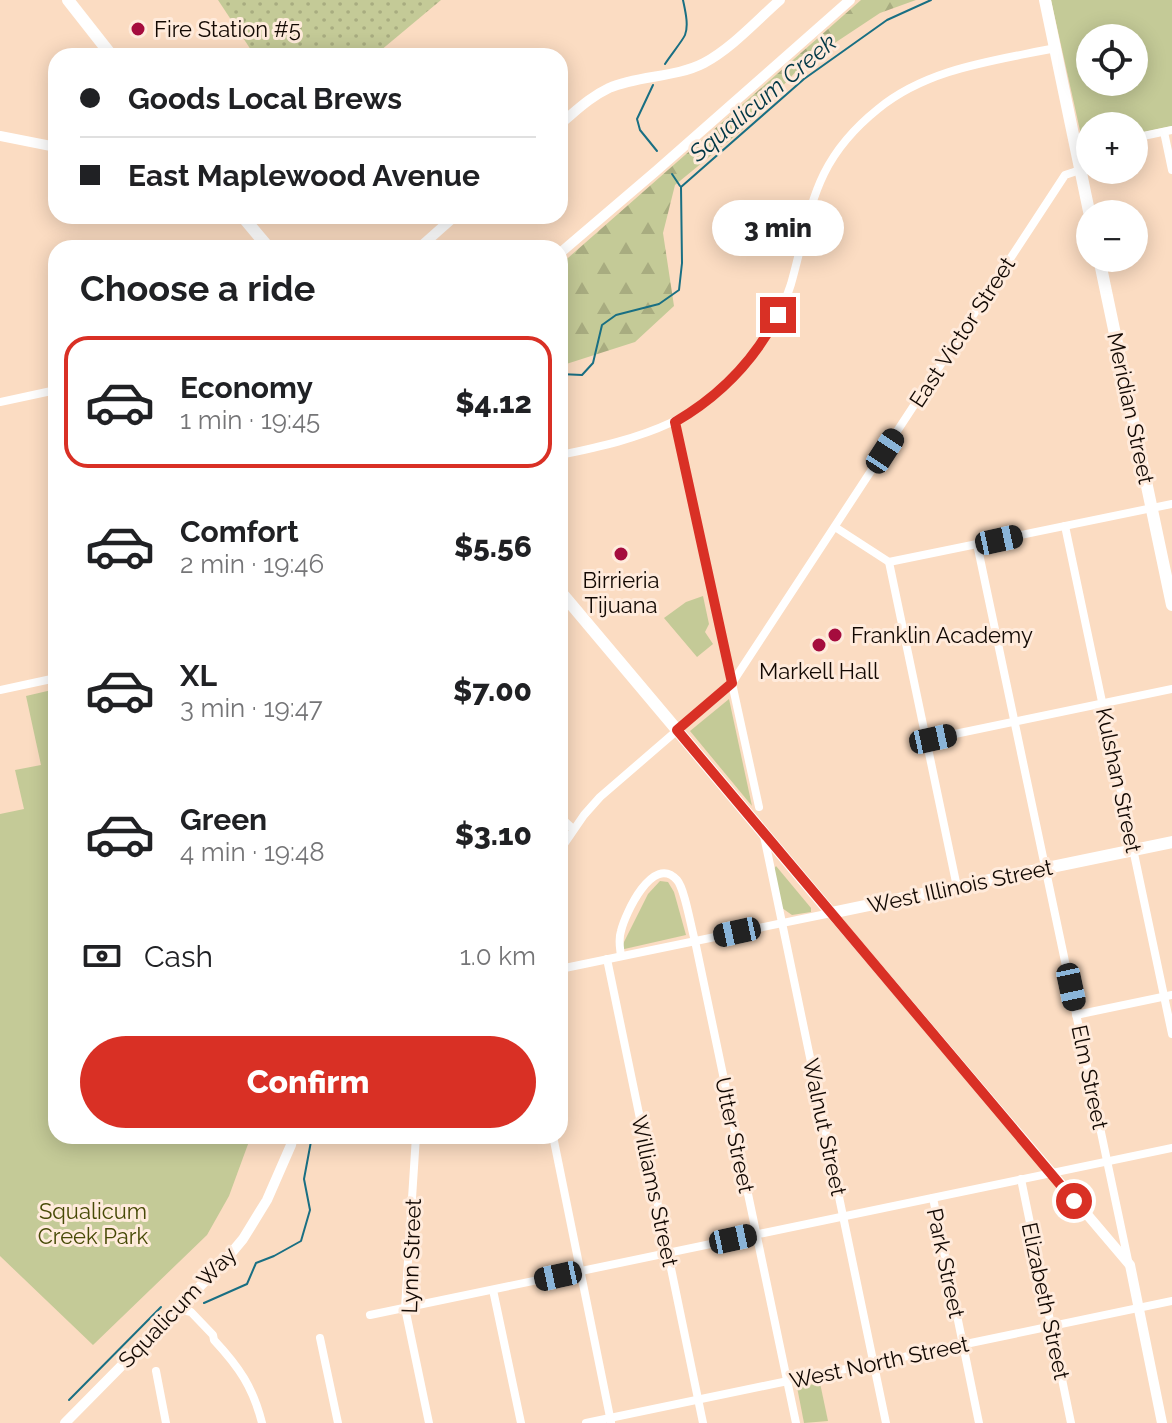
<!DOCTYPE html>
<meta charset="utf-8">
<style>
:root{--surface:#fff;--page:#f2f2f2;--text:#202124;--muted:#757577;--line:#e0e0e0;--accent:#d93025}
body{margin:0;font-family:Raleway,sans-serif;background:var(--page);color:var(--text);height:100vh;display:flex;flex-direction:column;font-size:30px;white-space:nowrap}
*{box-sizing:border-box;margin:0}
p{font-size:26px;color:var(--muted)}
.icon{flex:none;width:44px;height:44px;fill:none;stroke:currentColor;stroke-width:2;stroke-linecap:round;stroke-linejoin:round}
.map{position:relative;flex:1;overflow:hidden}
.sheet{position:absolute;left:48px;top:240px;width:520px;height:904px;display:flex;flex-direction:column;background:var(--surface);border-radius:24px;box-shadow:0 4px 20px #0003}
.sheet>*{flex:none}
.top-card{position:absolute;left:48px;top:48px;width:520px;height:176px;border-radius:24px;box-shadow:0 4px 20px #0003;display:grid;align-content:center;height:176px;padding:0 32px;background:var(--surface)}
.buttons{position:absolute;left:1076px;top:24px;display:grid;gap:16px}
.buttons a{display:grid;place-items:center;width:72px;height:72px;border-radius:50%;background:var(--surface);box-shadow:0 4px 20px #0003;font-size:40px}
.end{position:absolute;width:36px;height:36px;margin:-18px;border:10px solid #d93025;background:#fff;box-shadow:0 0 0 4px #fff}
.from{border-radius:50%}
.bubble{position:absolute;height:56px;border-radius:28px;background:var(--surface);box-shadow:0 4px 20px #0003;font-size:26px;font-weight:800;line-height:56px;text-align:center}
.car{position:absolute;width:24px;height:48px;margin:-24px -12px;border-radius:10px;box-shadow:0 0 6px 2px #0007;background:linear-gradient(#222 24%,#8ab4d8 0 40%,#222 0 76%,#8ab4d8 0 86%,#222 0)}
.top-card b{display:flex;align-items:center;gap:28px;height:76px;font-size:30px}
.top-card b+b{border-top:2px solid var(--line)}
.top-card i{width:20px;height:20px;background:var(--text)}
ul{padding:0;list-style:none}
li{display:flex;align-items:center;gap:24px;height:132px;margin:0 16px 12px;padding:0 16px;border:4px solid transparent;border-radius:24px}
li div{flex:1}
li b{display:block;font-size:30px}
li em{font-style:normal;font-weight:800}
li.active{border-color:var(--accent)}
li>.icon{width:72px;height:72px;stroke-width:1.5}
h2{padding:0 32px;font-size:36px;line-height:96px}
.pay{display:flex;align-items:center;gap:20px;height:88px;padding:0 32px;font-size:30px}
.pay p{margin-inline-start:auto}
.cta{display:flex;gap:16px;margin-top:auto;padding:16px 32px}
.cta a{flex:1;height:92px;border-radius:48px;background:var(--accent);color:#fff;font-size:32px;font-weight:800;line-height:92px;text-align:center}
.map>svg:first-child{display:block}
</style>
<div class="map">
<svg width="1172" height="1423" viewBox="0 0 1172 1423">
<defs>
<pattern id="grass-dots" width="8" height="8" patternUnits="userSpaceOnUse" patternTransform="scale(2)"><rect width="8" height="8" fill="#c4ca97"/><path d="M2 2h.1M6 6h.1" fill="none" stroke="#a8ac80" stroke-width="1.8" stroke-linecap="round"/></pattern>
<pattern id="forest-firs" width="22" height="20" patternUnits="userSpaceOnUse" patternTransform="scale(2)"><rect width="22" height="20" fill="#c4ca97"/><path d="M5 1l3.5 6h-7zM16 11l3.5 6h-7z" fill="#a8ac80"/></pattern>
</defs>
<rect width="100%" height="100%" fill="#fbdcc2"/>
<polygon fill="url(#grass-dots)" points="218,0 441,0 374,56 255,56"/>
<polygon fill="url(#forest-firs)" points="861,0 916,0 880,13 803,64 742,130 675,185 663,233 674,306 635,342 560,366 560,265"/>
<g fill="#c4ca97" fill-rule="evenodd">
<path d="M1051 0H1172V126L1134 134V126H1090V143L1083 144ZM1090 38H1134V82H1090Z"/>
<polygon points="703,596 709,624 705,632 713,644 697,657 664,618 686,602"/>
<polygon points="56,689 56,1136 251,1136 229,1196 207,1235 93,1345 0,1256 0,814 24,809 15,770 41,765 26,696"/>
<polygon points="729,699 752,806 690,731"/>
<polygon points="776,866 811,908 811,912 792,915 782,908 774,869"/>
<polygon points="660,881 668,882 674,892 686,935 620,950 648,894"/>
<polygon points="820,1383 828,1421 804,1423 797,1387"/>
</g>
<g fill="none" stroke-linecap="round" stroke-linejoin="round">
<g stroke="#196f83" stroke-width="2">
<path d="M665 64C670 56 683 40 685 35 689 25 685 10 683 0"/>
<polyline points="653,85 637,119 640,130 657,151"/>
<polyline points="672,174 680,186"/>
<polyline points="560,374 582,375 593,363 602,325 616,315 659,304 679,290 682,263 681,187 804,79 887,20 931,0"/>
<polyline points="204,1303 247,1284 256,1263 274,1256 301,1241 310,1210 304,1179 312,1136"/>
<polyline points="69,1400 161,1307"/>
</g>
<g stroke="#fff" stroke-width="8">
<polyline points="1164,132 1172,170"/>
<polyline points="1134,138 1172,130"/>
<polyline points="1076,149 1090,146"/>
<polyline points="0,402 56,390"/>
<polyline points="675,422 759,807"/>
<path d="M560 455C642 438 706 422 757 349 771 329 784 307 791 284 812 209 812 162 878 109 928 68 994 61 1055 48"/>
<polyline points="1065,526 1172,1034"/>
<polyline points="835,527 889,562 957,887"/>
<polyline points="977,544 1129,1265"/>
<polyline points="889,562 1172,504"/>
<polyline points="0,690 56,678"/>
<polyline points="926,740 1172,689"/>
<polyline points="560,817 573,829"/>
<polyline points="764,836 886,1423"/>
<polyline points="560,850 584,815 600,797 732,683 1065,175 1080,170"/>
<path d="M621 956C620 947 618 940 621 931 625 914 653 853 677 880 685 889 691 928 695 941L796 1423"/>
<polyline points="607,959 703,1423"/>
<polyline points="560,969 831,913"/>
<polyline points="1076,1015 1172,995"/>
<polyline points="416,1136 405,1308 429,1423"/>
<polyline points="553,1136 611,1422"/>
<polyline points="1021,1179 1071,1423"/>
<polyline points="933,1198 979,1423"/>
<polyline points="493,1290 521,1423"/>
<path d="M187 1311 191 1312 213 1335 214 1340C239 1367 253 1387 262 1423"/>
<polyline points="370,1315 1172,1148"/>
<polyline points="320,1338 338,1423"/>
<polyline points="156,1371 166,1423"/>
<polyline points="586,1423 1172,1301"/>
</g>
<g stroke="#fff" stroke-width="10">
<path d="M560 124C576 111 590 97 609 88 639 75 675 78 704 63 732 48 756 21 780 0"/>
<polyline points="0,136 56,147"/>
<polyline points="419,248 455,216"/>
<polyline points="560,253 656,171 850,0"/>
<polyline points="831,913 1130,1265 1162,1423"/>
<polyline points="65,1423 223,1263 243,1239 267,1200 291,1145 293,1136"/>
</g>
<g stroke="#fff" stroke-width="12">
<polyline points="68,0 112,56"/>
<polyline points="1045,0 1090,216"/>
<polyline points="242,216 269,248"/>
<polyline points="1099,258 1172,605"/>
<polyline points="560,591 831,913 1172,842"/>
</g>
</g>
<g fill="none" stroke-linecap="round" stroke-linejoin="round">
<path stroke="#d93025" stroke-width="10" d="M778 315C754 361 720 396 675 422L732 683 677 730 1074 1201"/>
</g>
<g fill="#a50c3e" stroke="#ffebdc" stroke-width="3">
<circle cx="138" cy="29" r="8"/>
<circle cx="621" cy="554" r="8"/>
<circle cx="835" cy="635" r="8"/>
<circle cx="819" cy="645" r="8"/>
</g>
<g text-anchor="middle" stroke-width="6" stroke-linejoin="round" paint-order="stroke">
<g font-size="22" fill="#130903" stroke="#ffebdc" text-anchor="start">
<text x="154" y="37">Fire Station #5</text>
<text x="621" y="588" text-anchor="middle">Birrieria<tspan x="621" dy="25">Tijuana</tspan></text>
<text x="851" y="643">Franklin Academy</text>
<text x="819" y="679" text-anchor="middle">Markell Hall</text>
</g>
<g font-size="22" fill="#130903" stroke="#ffebdc">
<text transform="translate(962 332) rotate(-57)" y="8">East Victor Street</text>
<text transform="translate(1131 408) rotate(78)" y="8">Meridian Street</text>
<text transform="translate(1119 780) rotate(78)" y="8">Kulshan Street</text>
<text transform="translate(960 886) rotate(-12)" y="8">West Illinois Street</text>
<text transform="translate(1090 1077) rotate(78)" y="8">Elm Street</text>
<text transform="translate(825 1127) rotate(78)" y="8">Walnut Street</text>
<text transform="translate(735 1135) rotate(78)" y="8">Utter Street</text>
<text transform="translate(655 1191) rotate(78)" y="8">Williams Street</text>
<text transform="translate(411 1256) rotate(-88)" y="8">Lynn Street</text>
<text transform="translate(946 1263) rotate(78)" y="8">Park Street</text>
<text transform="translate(1046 1301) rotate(78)" y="8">Elizabeth Street</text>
<text transform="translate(177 1307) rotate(-46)" y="8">Squalicum Way</text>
<text transform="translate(879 1362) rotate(-12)" y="8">West North Street</text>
</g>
<g font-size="22" fill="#474a06" stroke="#ffebdc">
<text x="93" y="1219">Squalicum<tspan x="93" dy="25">Creek Park</tspan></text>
</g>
<g font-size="24" font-style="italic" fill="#013745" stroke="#ffebdc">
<text transform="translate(763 98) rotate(-40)" y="8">Squalicum Creek</text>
</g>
</g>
</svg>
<div class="buttons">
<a><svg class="icon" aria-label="locate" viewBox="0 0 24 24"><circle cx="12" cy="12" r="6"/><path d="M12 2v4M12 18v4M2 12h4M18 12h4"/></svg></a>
<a>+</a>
<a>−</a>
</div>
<i class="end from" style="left:1074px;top:1201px"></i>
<i class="end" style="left:778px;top:315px"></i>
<div class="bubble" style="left:712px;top:200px;width:132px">3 min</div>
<i class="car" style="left:885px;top:451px;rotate:33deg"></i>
<i class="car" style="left:999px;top:540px;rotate:78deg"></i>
<i class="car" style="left:933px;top:739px;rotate:78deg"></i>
<i class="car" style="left:737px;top:932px;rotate:258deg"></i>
<i class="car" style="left:1071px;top:987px;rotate:168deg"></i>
<i class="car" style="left:733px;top:1239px;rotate:78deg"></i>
<i class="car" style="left:558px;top:1276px;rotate:258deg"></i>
<div class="top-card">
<b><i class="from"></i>Goods Local Brews</b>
<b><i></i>East Maplewood Avenue</b>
</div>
<section class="sheet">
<h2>Choose a ride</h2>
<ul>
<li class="active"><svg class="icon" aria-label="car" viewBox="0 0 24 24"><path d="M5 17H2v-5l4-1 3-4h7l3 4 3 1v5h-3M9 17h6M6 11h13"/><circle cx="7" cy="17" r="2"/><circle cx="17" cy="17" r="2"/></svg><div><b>Economy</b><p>1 min · 19:45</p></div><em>$4.12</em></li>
<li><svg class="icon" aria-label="car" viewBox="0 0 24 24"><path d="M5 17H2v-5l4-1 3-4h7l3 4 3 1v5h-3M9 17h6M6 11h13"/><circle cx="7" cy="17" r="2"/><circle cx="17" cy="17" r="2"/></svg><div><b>Comfort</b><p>2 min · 19:46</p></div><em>$5.56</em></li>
<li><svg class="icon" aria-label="car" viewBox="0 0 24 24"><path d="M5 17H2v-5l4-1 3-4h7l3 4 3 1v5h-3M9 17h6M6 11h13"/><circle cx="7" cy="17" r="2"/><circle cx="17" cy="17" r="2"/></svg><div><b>XL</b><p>3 min · 19:47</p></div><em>$7.00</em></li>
<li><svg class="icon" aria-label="car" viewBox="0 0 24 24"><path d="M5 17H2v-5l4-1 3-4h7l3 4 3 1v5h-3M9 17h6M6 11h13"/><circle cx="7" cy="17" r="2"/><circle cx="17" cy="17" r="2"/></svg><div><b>Green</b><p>4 min · 19:48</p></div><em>$3.10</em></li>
</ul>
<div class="pay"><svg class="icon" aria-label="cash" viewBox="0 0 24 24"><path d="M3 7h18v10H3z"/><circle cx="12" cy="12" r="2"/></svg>Cash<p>1.0 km</p></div>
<div class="cta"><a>Confirm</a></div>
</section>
</div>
